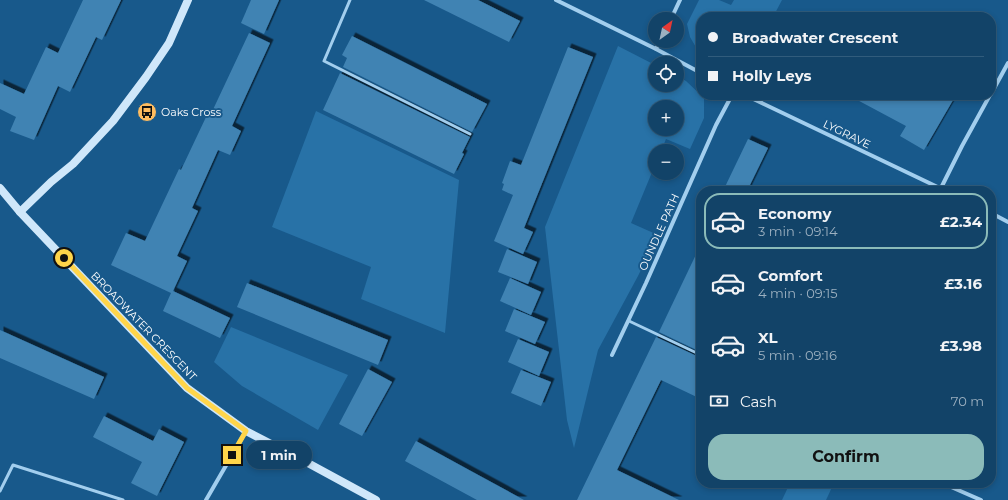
<!DOCTYPE html>
<meta charset="utf-8">
<style>
:root{--surface:#124368;--page:#1f4e71;--text:#f1f3f6;--muted:#9cb0c0;--line:#315c7c;--accent:#8bbbb9}
body{margin:0;font-family:Montserrat,sans-serif;background:var(--page);color:var(--text);height:100vh;display:flex;flex-direction:column;font-size:15px;white-space:nowrap}
*{box-sizing:border-box;margin:0}
p{font-size:13px;color:var(--muted)}
.icon{flex:none;width:22px;height:22px;fill:none;stroke:currentColor;stroke-width:2;stroke-linecap:round;stroke-linejoin:round}
.map{position:relative;flex:1;overflow:hidden}
.side{position:absolute;left:696px;top:186px;width:300px;height:302px;display:flex;flex-direction:column;background:var(--surface);border-radius:16px;box-shadow:0 2px 6px #0003,0 0 0 1px var(--line)}
.side>*{flex:none}
.hud{position:absolute;left:696px;top:12px;width:300px;height:88px;border-radius:16px;box-shadow:0 2px 6px #0003,0 0 0 1px var(--line);display:grid;align-content:center;height:88px;padding:0 12px;background:var(--surface)}
.needle{width:26px;rotate:33deg}
.tools{position:absolute;left:648px;top:12px;display:grid;gap:8px}
.tools a{display:grid;place-items:center;width:36px;height:36px;border-radius:50%;background:var(--surface);box-shadow:0 2px 6px #0003,0 0 0 1px var(--line);font-size:20px}
.end{position:absolute;width:18px;height:18px;margin:-9px;border:5px solid #ffd54a;background:#111;box-shadow:0 0 0 2px #111}
.from{border-radius:50%}
.bubble{position:absolute;height:28px;border-radius:14px;background:var(--surface);box-shadow:0 2px 6px #0003,0 0 0 1px var(--line);font-size:13px;font-weight:700;line-height:28px;text-align:center}
.hud b{display:flex;align-items:center;gap:14px;height:38px;font-size:15px}
.hud b+b{border-top:1px solid var(--line)}
.hud i{width:10px;height:10px;background:var(--text)}
ul{padding:7px 0 0;list-style:none}
li{display:flex;align-items:center;gap:12px;height:56px;margin:0 8px 6px;padding:0 4px;border:2px solid transparent;border-radius:16px}
li div{flex:1}
li b{display:block;font-size:15px}
li em{font-style:normal;font-weight:700}
li.current{border-color:var(--accent)}
li>.icon{width:36px;height:36px;stroke-width:1.5}
.pay{display:flex;align-items:center;gap:10px;height:44px;padding:0 12px;font-size:15px}
.pay p{margin-inline-start:auto}
.action{display:flex;gap:8px;margin-top:auto;padding:8px 12px}
.action a{flex:1;height:46px;border-radius:16px;background:var(--accent);color:#111;font-size:16px;font-weight:700;line-height:46px;text-align:center}
.map>svg:first-child{display:block}
</style>
<div class="map">
<svg width="1008" height="500" viewBox="0 0 1008 500">
<defs>
<filter id="shadow"><feDropShadow dx="3.5" dy="-3.5" stdDeviation="0" flood-color="#0009"/></filter>
</defs>
<rect width="100%" height="100%" fill="#18598b"/>
<g fill="#2872a7" fill-rule="evenodd">
<polygon points="699,0 719,0 731,5 734,0 782,0 773,17 701,17 701,51 697,49 690,37 687,24"/>
<path d="M618 46 655 65V85H677V76L686 81 704 98V118L690 149 666 139 661 151H655V165L631 223 658 235 638 276 598 350 574 448 567 420 545 227ZM655 107H677V129H655Z"/>
<polygon points="316,111 459,180 445,333 361,299 371,267 272,227"/>
<polygon points="231,327 348,375 318,430 242,386 214,362"/>
<polygon points="790,483 834,483 826,500 782,500"/>
</g>
<g fill="#4183b3" filter="url(#shadow)">
<polygon points="83,0 121,0 102,40 96,37 70,92 58,86 34,140 10,131 16,117 0,109 0,83 24,94 46,47 58,53"/>
<polygon points="251,0 279,0 264,34 241,23"/>
<polygon points="424,0 478,0 520,21 509,42"/>
<polygon points="249,33 270,43 232,126 241,131 230,155 218,150 192,208 198,211 177,256 187,261 173,291 230,318 220,338 163,311 171,293 111,265 126,233 145,241 179,169 181,170 207,115 210,116"/>
<polygon points="352,36 487,104 472,132 343,67 347,58 342,55"/>
<polygon points="568,47 593,57 524,228 533,232 523,254 494,241 513,195 502,190 504,184 502,183 510,161 521,165"/>
<polygon points="340,73 470,137 462,153 464,154 454,174 323,110"/>
<polygon points="848,95 956,95 924,150 900,136 906,126"/>
<polygon points="748,139 768,148 747,191 723,191"/>
<polygon points="701,244 701,352 659,332"/>
<polygon points="507,249 537,262 528,284 498,272"/>
<polygon points="510,278 541,292 531,315 500,301"/>
<polygon points="247,283 388,340 378,365 237,307"/>
<polygon points="514,309 545,322 535,344 505,331"/>
<polygon points="0,330 104,377 94,399 0,358"/>
<polygon points="656,337 701,358 701,399 661,380 617,470 679,500 577,500"/>
<polygon points="518,339 549,352 539,376 508,362"/>
<polygon points="368,369 392,382 362,436 339,424"/>
<polygon points="521,370 551,382 541,406 511,393"/>
<polygon points="104,416 153,441 159,429 184,442 157,496 131,483 142,462 93,437"/>
<polygon points="416,441 469,470 524,500 477,500 405,461"/>
</g>
<g fill="none" stroke-linecap="round" stroke-linejoin="round">
<g stroke="#a2ceee" stroke-width="3">
<polyline points="350,0 324,61 470,134"/>
<polyline points="629,321 701,355"/>
<polyline points="0,491 13,465 123,500"/>
</g>
<g stroke="#a2ceee" stroke-width="4">
<polyline points="556,0 656,49 701,73"/>
<polyline points="671,19 680,0"/>
<polyline points="656,49 660,41"/>
<polyline points="991,94 1008,63"/>
<polyline points="745,95 946,191"/>
<polyline points="941,188 962,146 990,95"/>
<polyline points="991,213 1008,222"/>
<polyline points="612,355 646,283 716,125 732,95"/>
<polyline points="942,483 981,500"/>
<polyline points="206,500 246,431"/>
</g>
<g stroke="#cfe7fa" stroke-width="8">
<polyline points="0,188 20,212 187,388 246,431 306,462 376,500"/>
<polyline points="20,212 51,182 73,164 113,121 146,77 169,43 188,0"/>
</g>
</g>
<g fill="none" stroke-linecap="round" stroke-linejoin="round">
<polyline stroke="#ffd54a" stroke-width="5" points="64,258 187,388 246,431 232,455"/>
</g>
<defs>
<g id="bus-disc" transform="scale(1)"><circle r="9.5" fill="#ffbc5f" stroke="#18598b"/><path d="M-5-6H5V4H4V6H2V4H-2V6H-4V4H-5ZM-3.5-4V0h7V-4ZM-3.5 1.2v1.5H-2V1.2ZM2 1.2v1.5H3.5V1.2Z" fill="#111"/></g>
</defs>
<g fill-rule="evenodd">
<use href="#bus-disc" x="147" y="112"/>
</g>
<g text-anchor="middle" stroke-width="4" stroke-linejoin="round" paint-order="stroke">
<g font-size="11" fill="#fff" stroke="#18598b" text-anchor="start">
<text x="161" y="116">Oaks Cross</text>
</g>
<g font-size="11" fill="#fff" stroke="#18598b">
<text transform="translate(847 134) rotate(26)" y="4">LYGRAVE</text>
<text transform="translate(659 232) rotate(-66)" y="4">OUNDLE PATH</text>
<text transform="translate(144 326) rotate(46)" y="4">BROADWATER CRESCENT</text>
</g>
</g>
</svg>
<div class="tools">
<a><svg class="needle" viewBox="-14 -14 28 28"><path d="M0-13l5 13h-10z" fill="#e53935"/><path d="M0 13l5-13h-10z" fill="#9cb0c0"/></svg></a>
<a><svg class="icon" aria-label="locate" viewBox="0 0 24 24"><circle cx="12" cy="12" r="6"/><path d="M12 2v4M12 18v4M2 12h4M18 12h4"/></svg></a>
<a>+</a>
<a>−</a>
</div>
<i class="end from" style="left:64px;top:258px"></i>
<i class="end" style="left:232px;top:455px"></i>
<div class="bubble" style="left:246px;top:441px;width:66px">1 min</div>
<div class="hud">
<b><i class="from"></i>Broadwater Crescent</b>
<b><i></i>Holly Leys</b>
</div>
<section class="side">
<ul>
<li class="current"><svg class="icon" aria-label="car" viewBox="0 0 24 24"><path d="M5 17H2v-5l4-1 3-4h7l3 4 3 1v5h-3M9 17h6M6 11h13"/><circle cx="7" cy="17" r="2"/><circle cx="17" cy="17" r="2"/></svg><div><b>Economy</b><p>3 min · 09:14</p></div><em>£2.34</em></li>
<li><svg class="icon" aria-label="car" viewBox="0 0 24 24"><path d="M5 17H2v-5l4-1 3-4h7l3 4 3 1v5h-3M9 17h6M6 11h13"/><circle cx="7" cy="17" r="2"/><circle cx="17" cy="17" r="2"/></svg><div><b>Comfort</b><p>4 min · 09:15</p></div><em>£3.16</em></li>
<li><svg class="icon" aria-label="car" viewBox="0 0 24 24"><path d="M5 17H2v-5l4-1 3-4h7l3 4 3 1v5h-3M9 17h6M6 11h13"/><circle cx="7" cy="17" r="2"/><circle cx="17" cy="17" r="2"/></svg><div><b>XL</b><p>5 min · 09:16</p></div><em>£3.98</em></li>
</ul>
<div class="pay"><svg class="icon" aria-label="cash" viewBox="0 0 24 24"><path d="M3 7h18v10H3z"/><circle cx="12" cy="12" r="2"/></svg>Cash<p>70 m</p></div>
<div class="action"><a>Confirm</a></div>
</section>
</div>
